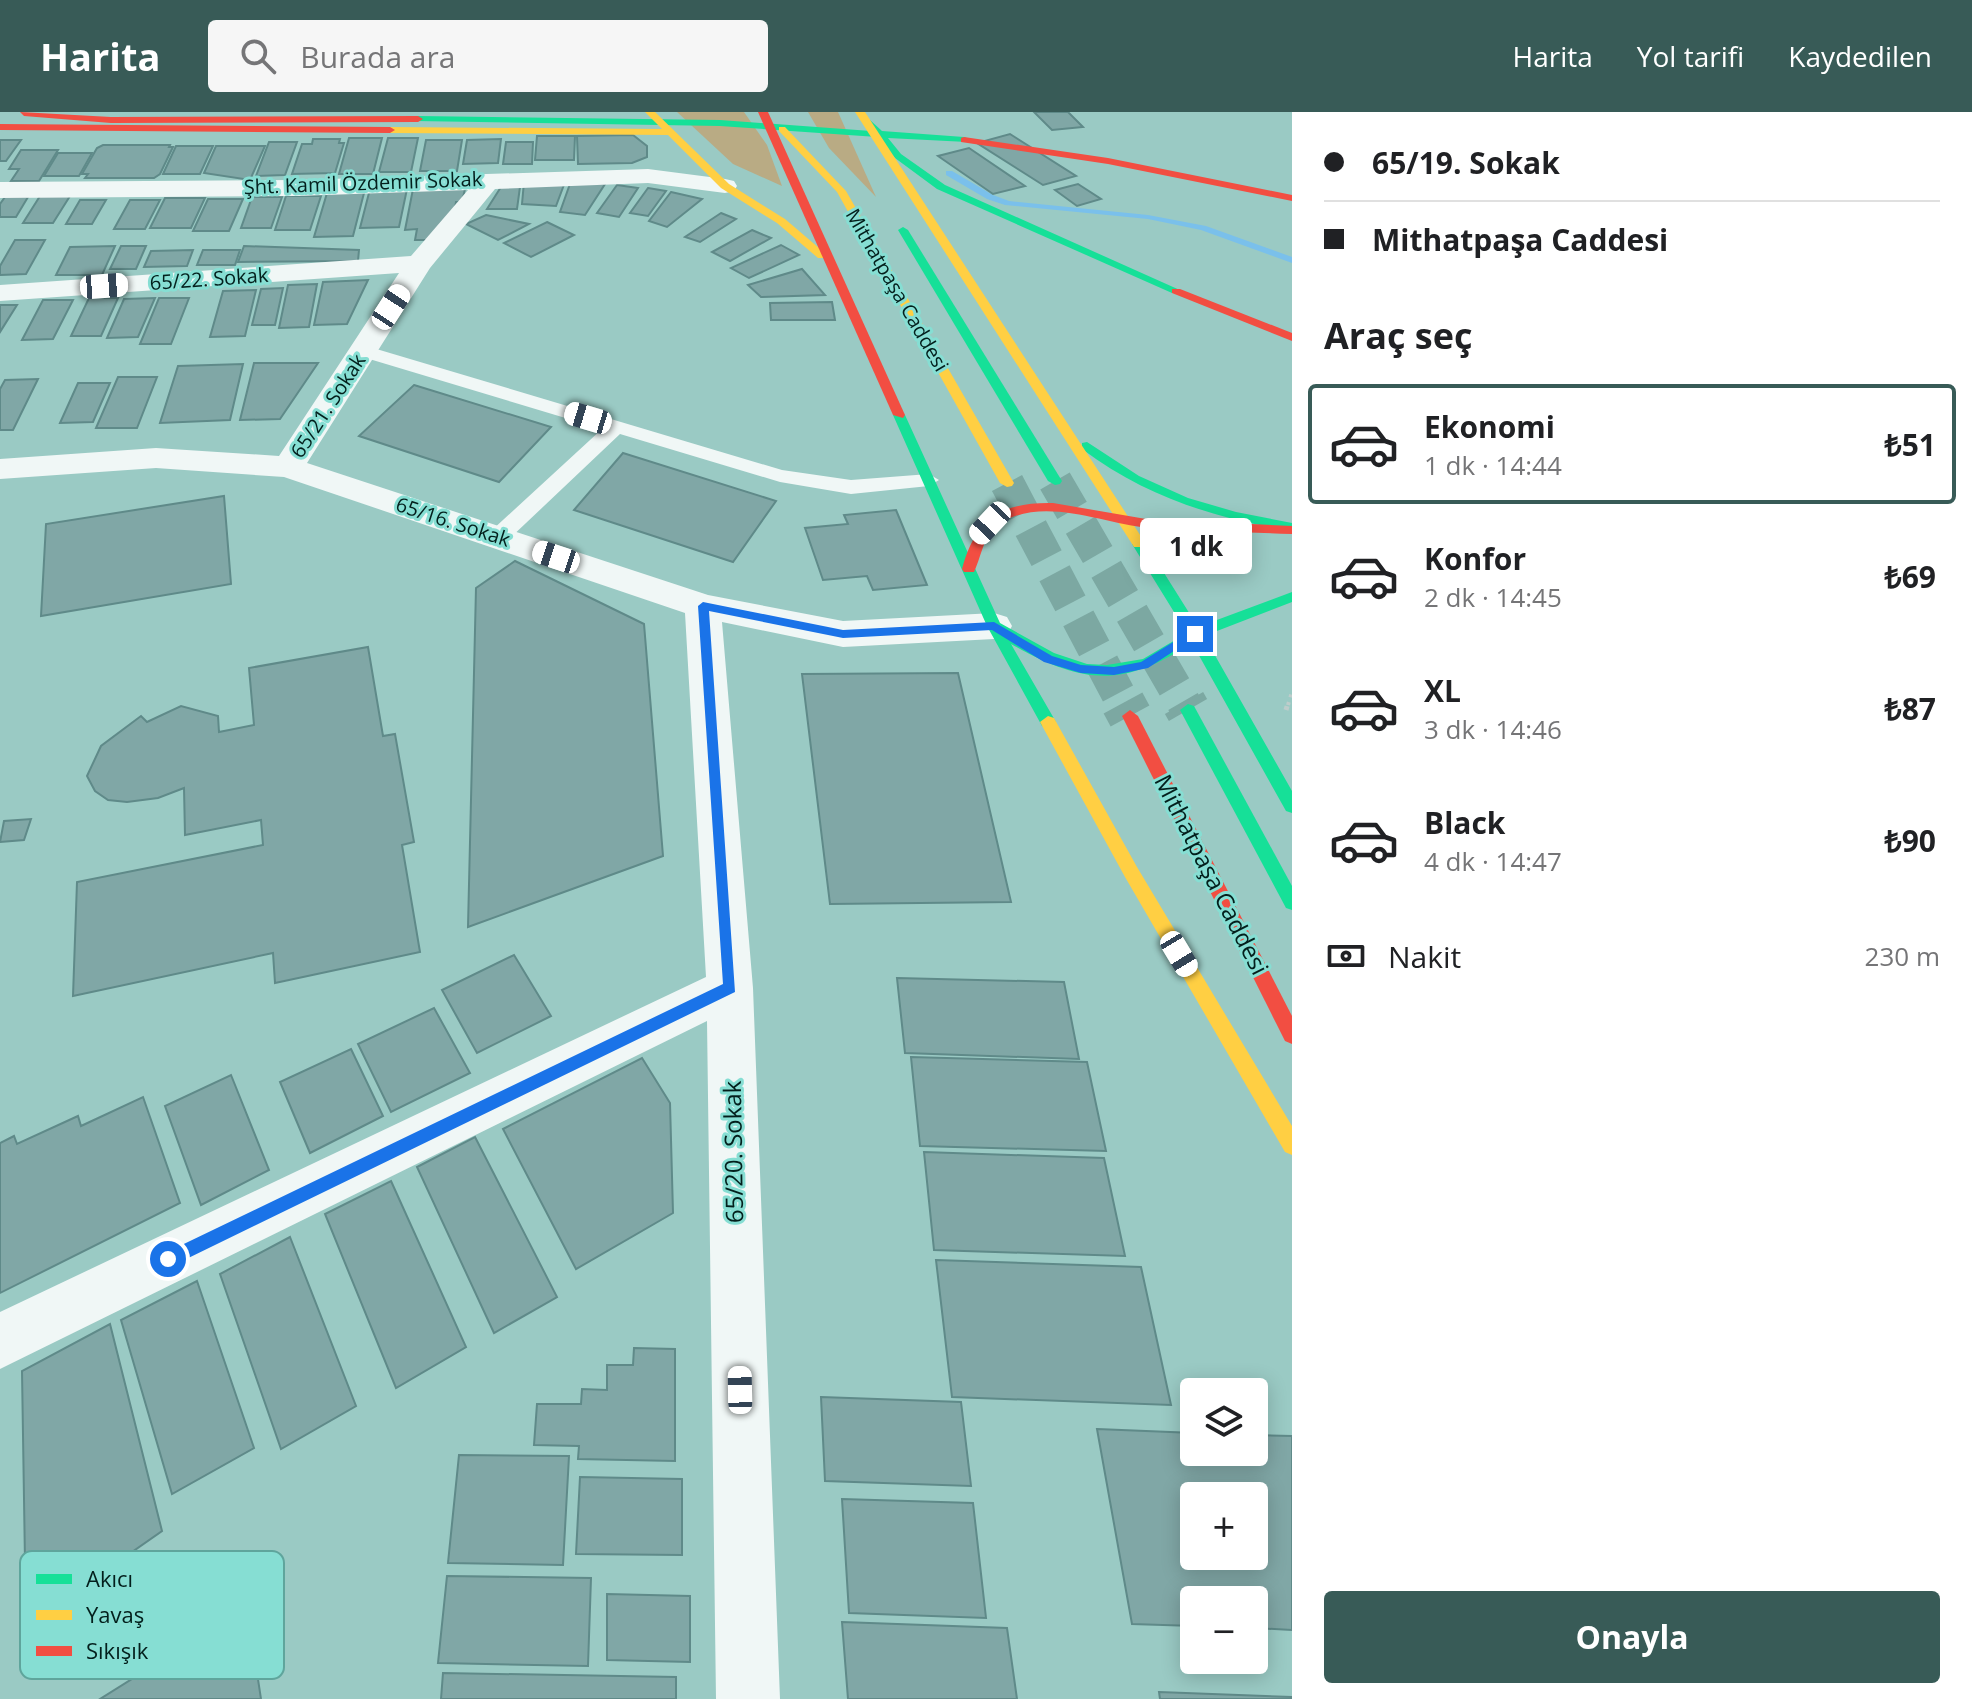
<!DOCTYPE html>
<html lang="tr">
<meta charset="utf-8">
<style>
:root{--surface:#fff;--page:#f6f6f6;--text:#202124;--muted:#757577;--line:#e0e0e0;--accent:#385b57}
body{margin:0;font-family:"Open Sans",sans-serif;background:var(--page);color:var(--text);height:100vh;display:flex;flex-direction:column;font-size:30px;white-space:nowrap}
*{box-sizing:border-box;margin:0}
p{font-size:26px;color:var(--muted)}
.icon{flex:none;width:44px;height:44px;fill:none;stroke:currentColor;stroke-width:2;stroke-linecap:round;stroke-linejoin:round}
.map{position:relative;flex:1;overflow:hidden}
.panel{display:flex;flex-direction:column;background:var(--surface);width:680px}
.panel>*{flex:none}
.banner{display:grid;align-content:center;height:176px;padding:0 32px;background:var(--surface)}
.controls{position:absolute;left:1180px;top:1266px;display:grid;gap:16px}
.controls a{display:grid;place-items:center;width:88px;height:88px;border-radius:8px;background:var(--surface);box-shadow:0 4px 20px #0003;font-size:40px}
.end{position:absolute;width:36px;height:36px;margin:-18px;border:10px solid #1a73e8;background:#fff;box-shadow:0 0 0 4px #fff}
.from{border-radius:50%}
.bubble{position:absolute;height:56px;border-radius:8px;background:var(--surface);box-shadow:0 4px 20px #0003;font-size:26px;font-weight:700;line-height:56px;text-align:center}
.car{position:absolute;width:24px;height:48px;margin:-24px -12px;border-radius:10px;box-shadow:0 0 6px 2px #0007;background:linear-gradient(#fff 24%,#345 0 40%,#fff 0 76%,#345 0 86%,#fff 0)}
.banner b{display:flex;align-items:center;gap:28px;height:76px;font-size:30px}
.banner b+b{border-top:2px solid var(--line)}
.banner i{width:20px;height:20px;background:var(--text)}
ul{padding:0;list-style:none}
li{display:flex;align-items:center;gap:24px;height:120px;margin:0 16px 12px;padding:0 16px;border:4px solid transparent;border-radius:8px}
li div{flex:1}
li b{display:block;font-size:30px}
li em{font-style:normal;font-weight:700}
li.selected{border-color:var(--accent)}
li>.icon{width:72px;height:72px;stroke-width:1.5}
h2{padding:0 32px;font-size:36px;line-height:96px}
.pay{display:flex;align-items:center;gap:20px;height:88px;padding:0 32px;font-size:30px}
.pay p{margin-inline-start:auto}
.action{display:flex;gap:16px;margin-top:auto;padding:16px 32px}
.action a{flex:1;height:92px;border-radius:8px;background:var(--accent);color:#fff;font-size:32px;font-weight:700;line-height:92px;text-align:center}
header{display:flex;align-items:center;gap:48px;box-sizing:border-box;height:112px;padding:0 40px;background:var(--accent);color:#fff}
header strong{font-size:38px}
nav{display:flex;gap:44px;margin-inline-start:auto;font-size:28px}
.search{width:560px;height:72px;background:var(--page);display:flex;align-items:center;gap:20px;box-sizing:border-box;padding:0 28px;border-radius:8px;color:var(--muted);font-size:30px}
main{display:flex;flex:1;min-height:0}
.map>svg:first-child{display:block}
</style>
<header>
<strong>Harita</strong>
<div class="search"><svg class="icon" aria-label="search" viewBox="0 0 24 24"><circle cx="10" cy="10" r="6"/><path d="M15 15l6 6"/></svg>Burada ara</div>
<nav><a>Harita</a><a>Yol tarifi</a><a>Kaydedilen</a></nav>
</header>
<main>
<div class="map">
<svg width="1292" height="1587" viewBox="0 0 1292 1587">
<rect width="100%" height="100%" fill="#9acac4"/>
<g fill="#b9ab84">
<polygon points="677,0 744,0 767,33 782,74 733,52"/>
<polygon points="808,0 838,0 876,85 829,36"/>
</g>
<g fill="none" stroke-linecap="round" stroke-linejoin="round">
<polygon fill="#7ac0eb" fill-rule="evenodd" points="946,59 952,59 993,83 1009,89 1148,103 1206,114 1292,145 1292,151 1201,118 1148,107 1005,93 987,87 946,63"/>
</g>
<g fill="#80a7a6" stroke="#5f8a89" stroke-width="2" fill-rule="evenodd">
<polygon points="1034,0 1068,0 1083,15 1052,18"/>
<polygon points="1010,22 1076,64 1043,73 977,31"/>
<polygon points="633,23 647,34 647,45 632,51 578,52 577,24"/>
<polygon points="537,24 575,24 574,48 535,48"/>
<polygon points="349,26 382,26 373,62 339,62"/>
<polygon points="388,26 418,26 411,60 379,60"/>
<polygon points="313,27 340,27 339,31 344,31 335,61 292,62 302,32 312,32"/>
<polygon points="501,27 498,51 463,52 467,28"/>
<polygon points="0,28 21,28 6,49 0,49"/>
<polygon points="426,28 462,28 457,59 420,59"/>
<polygon points="269,30 297,30 285,63 256,64"/>
<polygon points="506,30 533,30 532,52 503,52"/>
<polygon points="103,33 170,33 169,35 173,35 160,62 154,66 85,66 88,62 82,62 97,36"/>
<polygon points="176,34 213,34 200,62 163,62"/>
<polygon points="216,34 265,34 250,68 204,61"/>
<polygon points="969,36 1025,74 993,82 938,44"/>
<polygon points="21,38 58,38 39,69 11,69 19,57 9,57"/>
<polygon points="58,41 92,41 79,64 44,64"/>
<polygon points="571,69 605,72 585,103 560,100"/>
<polygon points="524,70 565,70 556,94 522,92"/>
<polygon points="1078,72 1101,87 1077,94 1055,78"/>
<polygon points="617,73 638,76 619,105 597,101"/>
<polygon points="501,75 520,75 517,97 487,97"/>
<polygon points="648,76 666,79 648,104 630,101"/>
<polygon points="370,77 407,77 399,115 360,116"/>
<polygon points="413,77 465,77 462,90 456,90 453,109 434,128 415,128 417,117 405,118"/>
<polygon points="671,80 702,87 667,115 649,109"/>
<polygon points="327,81 364,81 353,124 314,125"/>
<polygon points="40,84 70,84 53,111 23,111"/>
<polygon points="286,84 321,84 310,118 275,118"/>
<polygon points="5,85 28,85 16,105 0,105 0,92"/>
<polygon points="252,85 282,85 271,116 241,116"/>
<polygon points="165,86 205,86 191,116 150,116"/>
<polygon points="208,87 243,87 229,119 193,119"/>
<polygon points="80,88 106,88 92,112 66,112"/>
<polygon points="130,88 160,88 145,117 114,117"/>
<polygon points="721,101 736,107 700,130 685,125"/>
<polygon points="486,103 529,112 498,128 466,112"/>
<polygon points="547,110 574,123 531,145 504,131"/>
<polygon points="752,118 771,126 730,149 712,140"/>
<polygon points="15,128 45,128 26,162 0,163 0,154"/>
<polygon points="781,133 799,143 749,166 731,156"/>
<polygon points="115,134 102,163 56,163 70,135"/>
<polygon points="121,134 146,134 136,157 110,157"/>
<polygon points="244,134 359,138 358,149 238,150"/>
<polygon points="193,138 187,154 144,155 151,139"/>
<polygon points="203,138 240,138 235,153 197,153"/>
<polygon points="802,157 825,183 761,185 748,173"/>
<polygon points="368,168 347,212 314,213 323,170"/>
<polygon points="317,172 309,215 279,216 288,173"/>
<polygon points="283,176 275,213 252,213 261,177"/>
<polygon points="256,178 245,224 210,225 223,179"/>
<polygon points="89,186 118,186 101,224 71,224"/>
<polygon points="155,186 138,225 107,226 124,187"/>
<polygon points="159,186 189,186 171,232 140,232"/>
<polygon points="43,188 73,188 53,227 22,228"/>
<polygon points="832,190 835,208 771,208 770,191"/>
<polygon points="0,193 17,193 0,220"/>
<polygon points="254,251 318,251 280,307 240,308"/>
<polygon points="243,252 230,308 160,311 178,254"/>
<polygon points="118,265 157,265 137,316 96,316"/>
<polygon points="38,267 13,318 0,318 0,277 5,268"/>
<polygon points="78,271 110,271 93,310 60,311"/>
<polygon points="414,273 551,315 499,370 359,324"/>
<polygon points="623,341 776,389 733,450 574,398"/>
<polygon points="224,384 231,472 41,504 46,412"/>
<polygon points="896,398 927,473 873,478 867,464 823,468 805,416 848,412 844,403"/>
<polygon points="515,449 644,512 663,744 468,815 476,476"/>
<polygon points="368,535 383,624 395,622 414,730 402,733 420,840 275,871 273,841 73,884 77,770 263,733 261,708 185,723 184,676 158,686 127,690 108,688 95,679 87,664 101,634 141,604 147,610 181,594 218,604 219,620 254,613 249,556"/>
<polygon points="958,561 1011,790 830,792 802,562"/>
<polygon points="31,707 24,728 0,730 4,709"/>
<polygon points="514,843 551,904 477,941 442,878"/>
<polygon points="897,866 1064,870 1079,947 905,941"/>
<polygon points="434,896 470,961 391,1000 358,932"/>
<polygon points="351,937 383,1004 310,1041 280,970"/>
<polygon points="911,945 1087,950 1106,1039 920,1034"/>
<polygon points="642,946 670,991 673,1101 576,1157 503,1017"/>
<polygon points="231,963 269,1058 201,1093 165,994"/>
<polygon points="143,985 180,1091 0,1181 0,1031 14,1024 17,1032 78,1004 81,1014"/>
<polygon points="475,1025 557,1185 494,1221 417,1055"/>
<polygon points="924,1040 1104,1046 1125,1144 934,1138"/>
<polygon points="391,1069 466,1235 396,1276 325,1102"/>
<polygon points="290,1125 356,1294 281,1337 220,1162"/>
<polygon points="936,1148 1141,1155 1171,1293 952,1285"/>
<polygon points="197,1169 254,1336 172,1382 121,1208"/>
<polygon points="110,1212 162,1419 26,1514 22,1259"/>
<polygon points="634,1236 675,1237 675,1349 578,1347 579,1334 534,1333 537,1292 581,1292 582,1277 607,1278 607,1253 633,1253"/>
<polygon points="821,1285 961,1290 971,1374 825,1369"/>
<path d="M1097 1317 1194 1321V1340H1254V1323L1292 1324V1518L1254 1516V1488H1194V1514L1132 1512ZM1194 1384H1254V1444H1194Z"/>
<polygon points="459,1343 569,1344 563,1453 448,1451"/>
<polygon points="580,1365 682,1367 682,1443 576,1442"/>
<polygon points="842,1387 973,1391 986,1506 849,1501"/>
<polygon points="447,1464 591,1466 588,1554 438,1551"/>
<polygon points="607,1482 690,1484 690,1550 607,1548"/>
<polygon points="247,1495 261,1587 100,1587"/>
<polygon points="842,1510 1007,1516 1017,1587 848,1587"/>
<polygon points="443,1561 676,1565 676,1587 441,1587"/>
<polygon points="1159,1580 1292,1585 1292,1587 1160,1587"/>
</g>
<g fill="none" stroke-linecap="round" stroke-linejoin="round">
<g stroke="#7ca8a2" stroke-width="34" stroke-dasharray="34 17" stroke-linecap="butt">
<polyline points="1055,369 1185,593"/>
<polyline points="1007,371 1124,593"/>
</g>
<g stroke="#7ca8a2" stroke-width="44" stroke-dasharray="44 22" stroke-linecap="butt">
<polyline points="1123,591 1130,604"/>
<polyline points="1184,591 1188,598"/>
</g>
<polyline stroke="#becdcb" stroke-width="4" stroke-dasharray="3 5" stroke-linecap="butt" points="1288,593 1292,580"/>
<polyline stroke="#becdcb" stroke-width="5" stroke-dasharray="4 6" stroke-linecap="butt" points="1286,598 1288,591"/>
<polygon fill="#f0f7f6" fill-rule="evenodd" points="363,233 782,358 851,368 929,362 939,368 929,374 851,382 780,370 620,322 506,430 490,430 487,425 490,420 602,317 356,243 354,239 356,235"/>
<polygon fill="#f0f7f6" fill-rule="evenodd" points="648,57 725,67 734,69 737,74 734,79 725,81 648,71 495,77 430,156 307,351 708,483 843,509 994,501 1007,505 1012,514 1007,523 994,527 843,535 722,510 753,876 780,1587 716,1587 707,909 0,1257 0,1200 706,865 685,501 284,365 156,356 0,367 0,347 156,336 279,344 399,161 0,189 0,173 411,144 468,78 297,84 0,86 0,70 297,68"/>
<g fill="#16e098" fill-rule="evenodd">
<polygon points="418,4 720,8 871,19 865,11 870,8 882,19 964,25 967,26 967,30 888,26 901,42 945,73 1182,179 1172,181 937,77 895,46 877,25 720,14 415,9 413,7"/>
<polygon points="903,115 908,118 1062,369 1060,372 1055,373 1048,369 898,118"/>
<path d="M895 300 905 303 1000 511 1054 541 1087 552 1107 553 1143 547 1187 521 1132 432 1139 427 1144 429 1198 515 1292 480V490L1204 524 1292 679V701L1286 699 1192 531C1122 576 1084 573 1011 532L1056 610 1048 616 1042 614 987 514 893 303Z"/>
<path d="M1087 330 1139 364 1188 386 1236 400 1292 411V419C1214 406 1146 385 1082 337V331Z"/>
<polygon points="1188,592 1194,594 1292,774 1292,798 1286,796 1180,598"/>
</g>
<g fill="#ffcf43" fill-rule="evenodd">
<polygon points="645,0 655,0 729,72 785,107 826,142 826,146 818,146 777,111 721,76 668,23 390,21 385,18 390,15 662,17"/>
<polygon points="855,0 865,0 1144,429 1144,435 1134,435"/>
<polygon points="779,15 785,15 846,79 1014,371 1012,374 1007,375 1000,371 837,80 779,19"/>
<polygon points="1048,604 1054,606 1137,755 1292,1014 1292,1043 1285,1040 1125,765 1040,610"/>
</g>
<g fill="#f24e42" fill-rule="evenodd">
<polygon points="20,0 111,5 418,4 423,7 418,10 111,11 24,4"/>
<polygon points="758,0 768,0 905,303 903,306 893,303"/>
<polygon points="0,12 390,15 395,18 390,21 0,18"/>
<polygon points="964,25 1108,46 1292,83 1292,89 1108,52 961,30 961,26"/>
<polygon points="1172,177 1180,177 1292,221 1292,229 1172,181"/>
<path d="M1053 391 1146 407 1292 414V422C1245 420 1197 420 1150 416 1104 412 1048 385 1004 409 983 420 983 441 974 460H964L962 457C976 406 1001 390 1053 391Z"/>
<polygon points="1130,598 1138,604 1292,904 1292,932 1285,929 1122,604"/>
</g>
</g>
<polygon fill="#1a73e8" points="703,490 843,518 994,510 1052,544 1081,553 1114,555 1141,550 1191,519 1200,522 1148,556 1114,563 1081,561 1044,550 992,518 843,526 709,499 735,880 174,1153 163,1153 163,1142 723,872 698,494"/>
<g text-anchor="middle" stroke-width="6" stroke-linejoin="round" paint-order="stroke">
<g font-size="20" fill="#031f1c" stroke="#86ded3">
<text transform="translate(363 71) rotate(-2)" y="7">Şht. Kamil Özdemir Sokak</text>
<text transform="translate(209 167) rotate(-4)" y="7">65/22. Sokak</text>
<text transform="translate(897 178) rotate(60)" y="7">Mithatpaşa Caddesi</text>
<text transform="translate(328 294) rotate(-57)" y="7">65/21. Sokak</text>
<text transform="translate(453 410) rotate(18)" y="7">65/16. Sokak</text>
</g>
<g font-size="24" fill="#031f1c" stroke="#86ded3">
<text transform="translate(1211 763) rotate(63)" y="8">Mithatpaşa Caddesi</text>
<text transform="translate(734 1040) rotate(-91)" y="8">65/20. Sokak</text>
</g>
</g>
<rect x="20" y="1439" width="264" height="128" rx="12" fill="#86ded3" stroke="#5fa59c" stroke-width="2"/>
<rect x="36" y="1462" width="36" height="10" fill="#16e098"/>
<rect x="36" y="1498" width="36" height="10" fill="#ffcf43"/>
<rect x="36" y="1534" width="36" height="10" fill="#f24e42"/>
<g font-size="22" fill="#031f1c">
<text x="86" y="1475">Akıcı</text>
<text x="86" y="1511">Yavaş</text>
<text x="86" y="1547">Sıkışık</text>
</g>
</svg>
<div class="controls">
<a><svg class="icon" aria-label="layers" viewBox="0 0 24 24"><path d="M12 4l9 5-9 5-9-5zM3 14l9 5 9-5"/></svg></a>
<a>+</a>
<a>−</a>
</div>
<i class="end from" style="left:168px;top:1147px"></i>
<i class="end" style="left:1195px;top:522px"></i>
<div class="bubble" style="left:1140px;top:406px;width:112px">1 dk</div>
<i class="car" style="left:104px;top:174px;rotate:86deg"></i>
<i class="car" style="left:391px;top:195px;rotate:33deg"></i>
<i class="car" style="left:588px;top:306px;rotate:287deg"></i>
<i class="car" style="left:990px;top:411px;rotate:223deg"></i>
<i class="car" style="left:556px;top:445px;rotate:288deg"></i>
<i class="car" style="left:1179px;top:842px;rotate:149deg"></i>
<i class="car" style="left:740px;top:1278px;rotate:359deg"></i>
</div>
<section class="panel">
<div class="banner">
<b><i class="from"></i>65/19. Sokak</b>
<b><i></i>Mithatpaşa Caddesi</b>
</div>
<h2>Araç seç</h2>
<ul>
<li class="selected"><svg class="icon" aria-label="car" viewBox="0 0 24 24"><path d="M5 17H2v-5l4-1 3-4h7l3 4 3 1v5h-3M9 17h6M6 11h13"/><circle cx="7" cy="17" r="2"/><circle cx="17" cy="17" r="2"/></svg><div><b>Ekonomi</b><p>1 dk · 14:44</p></div><em>₺51</em></li>
<li><svg class="icon" aria-label="car" viewBox="0 0 24 24"><path d="M5 17H2v-5l4-1 3-4h7l3 4 3 1v5h-3M9 17h6M6 11h13"/><circle cx="7" cy="17" r="2"/><circle cx="17" cy="17" r="2"/></svg><div><b>Konfor</b><p>2 dk · 14:45</p></div><em>₺69</em></li>
<li><svg class="icon" aria-label="car" viewBox="0 0 24 24"><path d="M5 17H2v-5l4-1 3-4h7l3 4 3 1v5h-3M9 17h6M6 11h13"/><circle cx="7" cy="17" r="2"/><circle cx="17" cy="17" r="2"/></svg><div><b>XL</b><p>3 dk · 14:46</p></div><em>₺87</em></li>
<li><svg class="icon" aria-label="car" viewBox="0 0 24 24"><path d="M5 17H2v-5l4-1 3-4h7l3 4 3 1v5h-3M9 17h6M6 11h13"/><circle cx="7" cy="17" r="2"/><circle cx="17" cy="17" r="2"/></svg><div><b>Black</b><p>4 dk · 14:47</p></div><em>₺90</em></li>
</ul>
<div class="pay"><svg class="icon" aria-label="cash" viewBox="0 0 24 24"><path d="M3 7h18v10H3z"/><circle cx="12" cy="12" r="2"/></svg>Nakit<p>230 m</p></div>
<div class="action"><a>Onayla</a></div>
</section>
</main>
